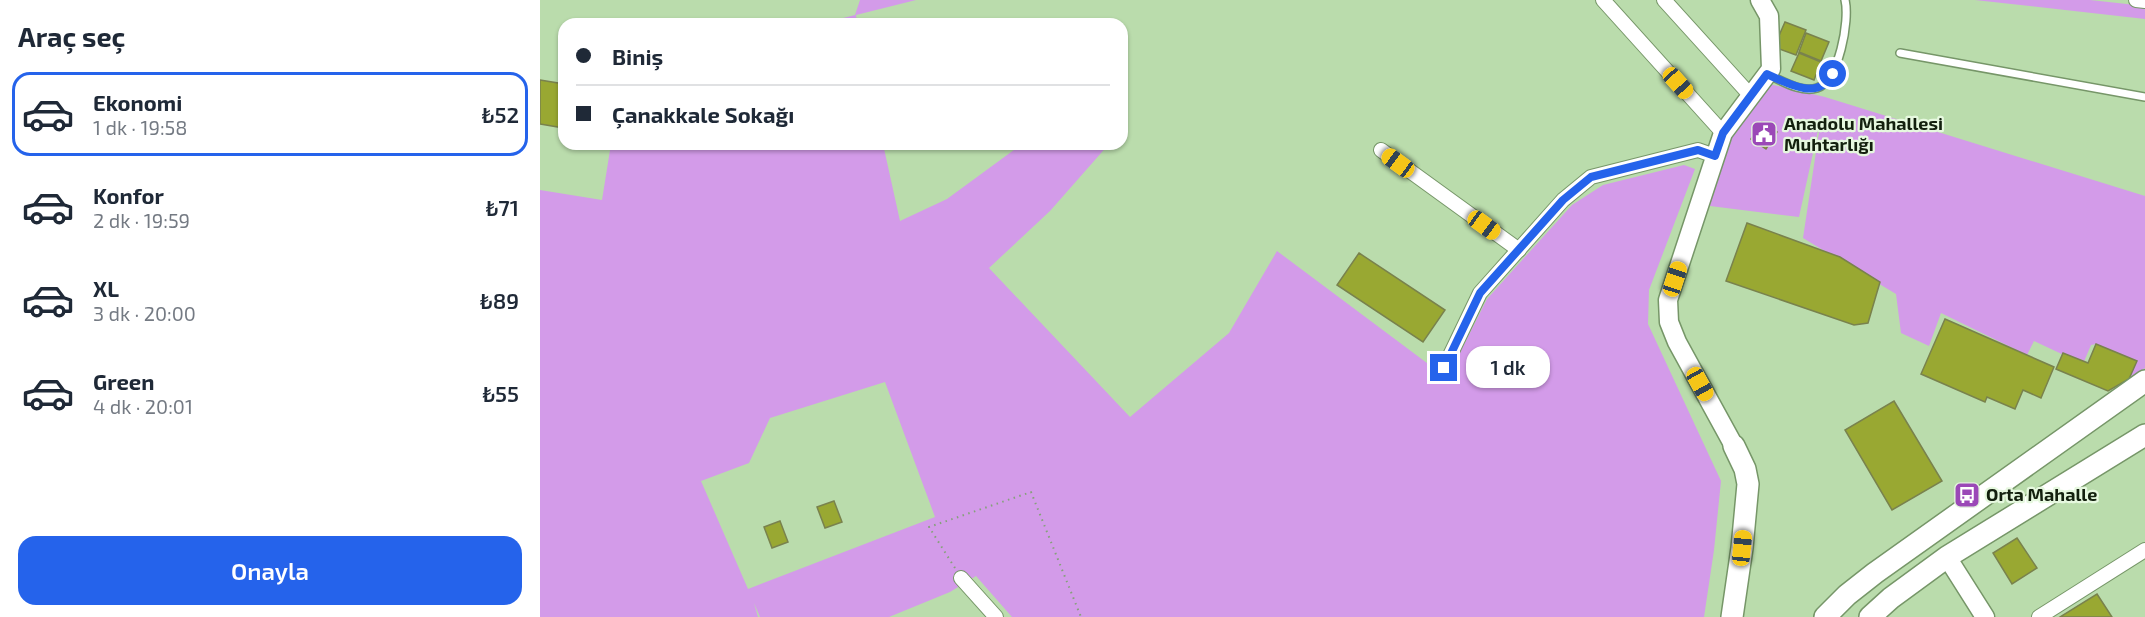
<!DOCTYPE html>
<html lang="tr">
<meta charset="utf-8">
<style>
:root{--surface:#fff;--page:#f6f6f7;--text:#1f2937;--muted:#747a83;--line:#e0e1e3;--accent:#2563eb}
body{margin:0;font-family:"Exo 2",sans-serif;background:var(--page);color:var(--text);height:100vh;display:flex;flex-direction:column;font-size:22px;white-space:nowrap}
*{box-sizing:border-box;margin:0}
p{font-size:20px;color:var(--muted)}
.icon{flex:none;width:33px;height:33px;fill:none;stroke:currentColor;stroke-width:2;stroke-linecap:round;stroke-linejoin:round}
.map{position:relative;flex:1;overflow:hidden}
.sheet{display:flex;flex-direction:column;background:var(--surface);width:540px}
.sheet>*{flex:none}
.top-card{position:absolute;left:18px;top:18px;width:570px;height:132px;border-radius:18px;box-shadow:0 2px 4px #0004;display:grid;align-content:center;height:132px;padding:0 18px;background:var(--surface)}
.end{position:absolute;width:27px;height:27px;margin:-14px;border:8px solid #2563eb;background:#fff;box-shadow:0 0 0 3px #fff}
.from{border-radius:50%}
.bubble{position:absolute;height:42px;border-radius:18px;background:var(--surface);box-shadow:0 2px 4px #0004;font-size:20px;font-weight:600;line-height:42px;text-align:center}
.car{position:absolute;width:18px;height:36px;margin:-18px -9px;border-radius:8px;box-shadow:0 0 4px 2px #0007;background:linear-gradient(#f5c518 24%,#345 0 40%,#f5c518 0 76%,#345 0 86%,#f5c518 0)}
.top-card b{display:flex;align-items:center;gap:21px;height:57px;font-size:22px}
.top-card b+b{border-top:2px solid var(--line)}
.top-card i{width:15px;height:15px;background:var(--text)}
ul{padding:0;list-style:none}
li{display:flex;align-items:center;gap:18px;height:84px;margin:0 12px 9px;padding:0 6px;border:3px solid transparent;border-radius:18px}
li div{flex:1}
li b{display:block;font-size:22px}
li em{font-style:normal;font-weight:600}
li.selected{border-color:var(--accent)}
li>.icon{width:54px;height:54px;stroke-width:1.5}
h2{padding:0 18px;font-size:27px;line-height:72px}
.action{display:flex;gap:12px;margin-top:auto;padding:12px 18px}
.action a{flex:1;height:69px;border-radius:18px;background:var(--accent);color:#fff;font-size:24px;font-weight:600;line-height:69px;text-align:center}
main{display:flex;flex:1;min-height:0}
.map>svg:first-child{display:block}
</style>
<main>
<section class="sheet">
<h2>Araç seç</h2>
<ul>
<li class="selected"><svg class="icon" aria-label="car" viewBox="0 0 24 24"><path d="M5 17H2v-5l4-1 3-4h7l3 4 3 1v5h-3M9 17h6M6 11h13"/><circle cx="7" cy="17" r="2"/><circle cx="17" cy="17" r="2"/></svg><div><b>Ekonomi</b><p>1 dk · 19:58</p></div><em>₺52</em></li>
<li><svg class="icon" aria-label="car" viewBox="0 0 24 24"><path d="M5 17H2v-5l4-1 3-4h7l3 4 3 1v5h-3M9 17h6M6 11h13"/><circle cx="7" cy="17" r="2"/><circle cx="17" cy="17" r="2"/></svg><div><b>Konfor</b><p>2 dk · 19:59</p></div><em>₺71</em></li>
<li><svg class="icon" aria-label="car" viewBox="0 0 24 24"><path d="M5 17H2v-5l4-1 3-4h7l3 4 3 1v5h-3M9 17h6M6 11h13"/><circle cx="7" cy="17" r="2"/><circle cx="17" cy="17" r="2"/></svg><div><b>XL</b><p>3 dk · 20:00</p></div><em>₺89</em></li>
<li><svg class="icon" aria-label="car" viewBox="0 0 24 24"><path d="M5 17H2v-5l4-1 3-4h7l3 4 3 1v5h-3M9 17h6M6 11h13"/><circle cx="7" cy="17" r="2"/><circle cx="17" cy="17" r="2"/></svg><div><b>Green</b><p>4 dk · 20:01</p></div><em>₺55</em></li>
</ul>
<div class="action"><a>Onayla</a></div>
</section>
<div class="map">
<svg width="1605" height="617" viewBox="0 0 1605 617">
<rect width="100%" height="100%" fill="#badcac"/>
<g fill="#d39be9" fill-rule="evenodd">
<polygon points="320,0 376,0 316,15 317,24 280,24 315,15"/>
<polygon points="1435,0 1550,0 1605,6 1605,19"/>
<polygon points="1229,84 1285,97 1605,196 1605,368 1584,383 1596,361 1556,344 1551,345 1543,364 1494,341 1487,355 1401,313 1389,346 1361,333 1356,294 1263,238 1282,112 1259,217 1162,205 1191,135"/>
<path d="M71 144H343L360 221 407 199 482 144H569L510 211 449 268 590 417 689 333 737 251 907 378 947 299 1032 205 1063 185 1144 165 1155 169 1109 290 1108 324 1181 481 1174 550 1164 617H472L436 576 410 592 349 617H220L214 603 218 617H0V190L62 200ZM345 382 395 517 208 589 161 481 209 463 230 418Z"/>
</g>
<g fill="#99a832" stroke="#79824d" stroke-width="1.5">
<polygon points="1245,22 1266,30 1256,55 1234,47"/>
<polygon points="1266,33 1289,42 1281,61 1259,52"/>
<polygon points="1259,53 1281,62 1274,80 1251,71"/>
<polygon points="0,80 24,84 24,128 0,124"/>
<polygon points="1222,122 1237,132 1226,149 1211,139"/>
<polygon points="1207,223 1300,257 1340,282 1328,323 1314,325 1186,281"/>
<polygon points="819,253 905,310 883,342 797,285"/>
<polygon points="1405,319 1514,367 1501,398 1483,390 1475,409 1447,397 1445,402 1381,374"/>
<polygon points="1556,344 1597,361 1589,379 1568,391 1516,369 1523,353 1548,363"/>
<polygon points="1354,401 1402,481 1352,510 1305,430"/>
<polygon points="294,501 302,522 285,528 277,507"/>
<polygon points="240,521 248,542 232,548 224,527"/>
<polygon points="1477,538 1497,568 1472,584 1453,553"/>
<polygon points="1557,594 1572,617 1520,617"/>
</g>
<g fill="none" stroke-linecap="round" stroke-linejoin="round">
<g stroke="#769668" stroke-width="10">
<g id="lane">
<polyline points="1360,53 1605,97"/>
<path d="M1229 75C1242 81 1262 93 1277 88 1299 81 1310 20 1305 0"/>
</g>
</g>
<g stroke="#769668" stroke-width="16">
<g id="street">
<polyline points="1063,0 1183,133"/>
<polyline points="1124,0 1211,96"/>
<polyline points="1596,0 1605,1"/>
<polyline points="841,150 979,250"/>
<polyline points="904,368 940,293 1023,200 1051,177 1158,150 1175,156"/>
<polyline points="421,578 456,617"/>
<polyline points="1499,617 1605,550"/>
</g>
</g>
<g stroke="#769668" stroke-width="21">
<g id="secondary">
<polyline points="1194,446 1137,342 1129,322 1128,300 1183,133 1231,69 1229,16 1220,0"/>
<polyline points="1407,557 1445,617"/>
</g>
</g>
<g stroke="#769668" stroke-width="24">
<g id="primary">
<polyline points="1192,617 1202,548 1208,484 1205,469 1194,446"/>
<polyline points="1285,617 1307,595 1335,573 1605,381"/>
<polyline points="1330,617 1351,598 1407,557 1605,435"/>
</g>
</g>
<polyline stroke="#85a17a" stroke-width="2" stroke-dasharray="1.5 4.5" stroke-linecap="butt" points="415,568 389,527 491,492 541,617"/>
<use href="#lane" stroke="#fff" stroke-width="7"/>
<use href="#street" stroke="#fff" stroke-width="14"/>
<use href="#secondary" stroke="#fff" stroke-width="18"/>
<use href="#primary" stroke="#fff" stroke-width="21"/>
</g>
<g fill="none" stroke-linecap="round" stroke-linejoin="round">
<path stroke="#2563eb" stroke-width="8" d="M904 368 940 293 1023 200 1051 177 1158 150 1175 156 1183 133 1227 74C1248 84 1279 101 1293 74"/>
</g>
<defs>
<g id="civic-square" transform="scale(1.35)"><rect x="-9" y="-9" width="18" height="18" rx="4" fill="#9b48b7" stroke="#e6f8df"/><path d="M-.6-6.5H3V-4.5H.6V-3L4-1V1h2V6H-6V1h2V-1L-.6-3ZM-1.2 2.5V6h2.4V2.5Z" fill="#fff"/></g>
<g id="bus-square" transform="scale(1.35)"><rect x="-9" y="-9" width="18" height="18" rx="4" fill="#9b48b7" stroke="#e6f8df"/><path d="M-5-6H5V4H4V6H2V4H-2V6H-4V4H-5ZM-3.5-4V0h7V-4ZM-3.5 1.2v1.5H-2V1.2ZM2 1.2v1.5H3.5V1.2Z" fill="#fff"/></g>
</defs>
<g fill-rule="evenodd">
<use href="#civic-square" x="1224" y="134"/>
<use href="#bus-square" x="1427" y="495"/>
</g>
<g text-anchor="middle" stroke-width="4.5" stroke-linejoin="round" paint-order="stroke">
<g font-size="18" font-weight="bold" fill="#13200e" stroke="#e6f8df" text-anchor="start">
<text x="1244" y="130">Anadolu Mahallesi<tspan x="1244" dy="21">Muhtarlığı</tspan></text>
<text x="1446" y="501">Orta Mahalle</text>
</g>
</g>
</svg>
<i class="end from" style="left:1293px;top:74px"></i>
<i class="end" style="left:904px;top:368px"></i>
<div class="bubble" style="left:926px;top:346px;width:84px">1 dk</div>
<i class="car" style="left:1138px;top:83px;rotate:138deg"></i>
<i class="car" style="left:858px;top:163px;rotate:306deg"></i>
<i class="car" style="left:944px;top:225px;rotate:126deg"></i>
<i class="car" style="left:1135px;top:279px;rotate:18deg"></i>
<i class="car" style="left:1160px;top:384px;rotate:151deg"></i>
<i class="car" style="left:1202px;top:548px;rotate:6deg"></i>
<div class="top-card">
<b><i class="from"></i>Biniş</b>
<b><i></i>Çanakkale Sokağı</b>
</div>
</div>
</main>
